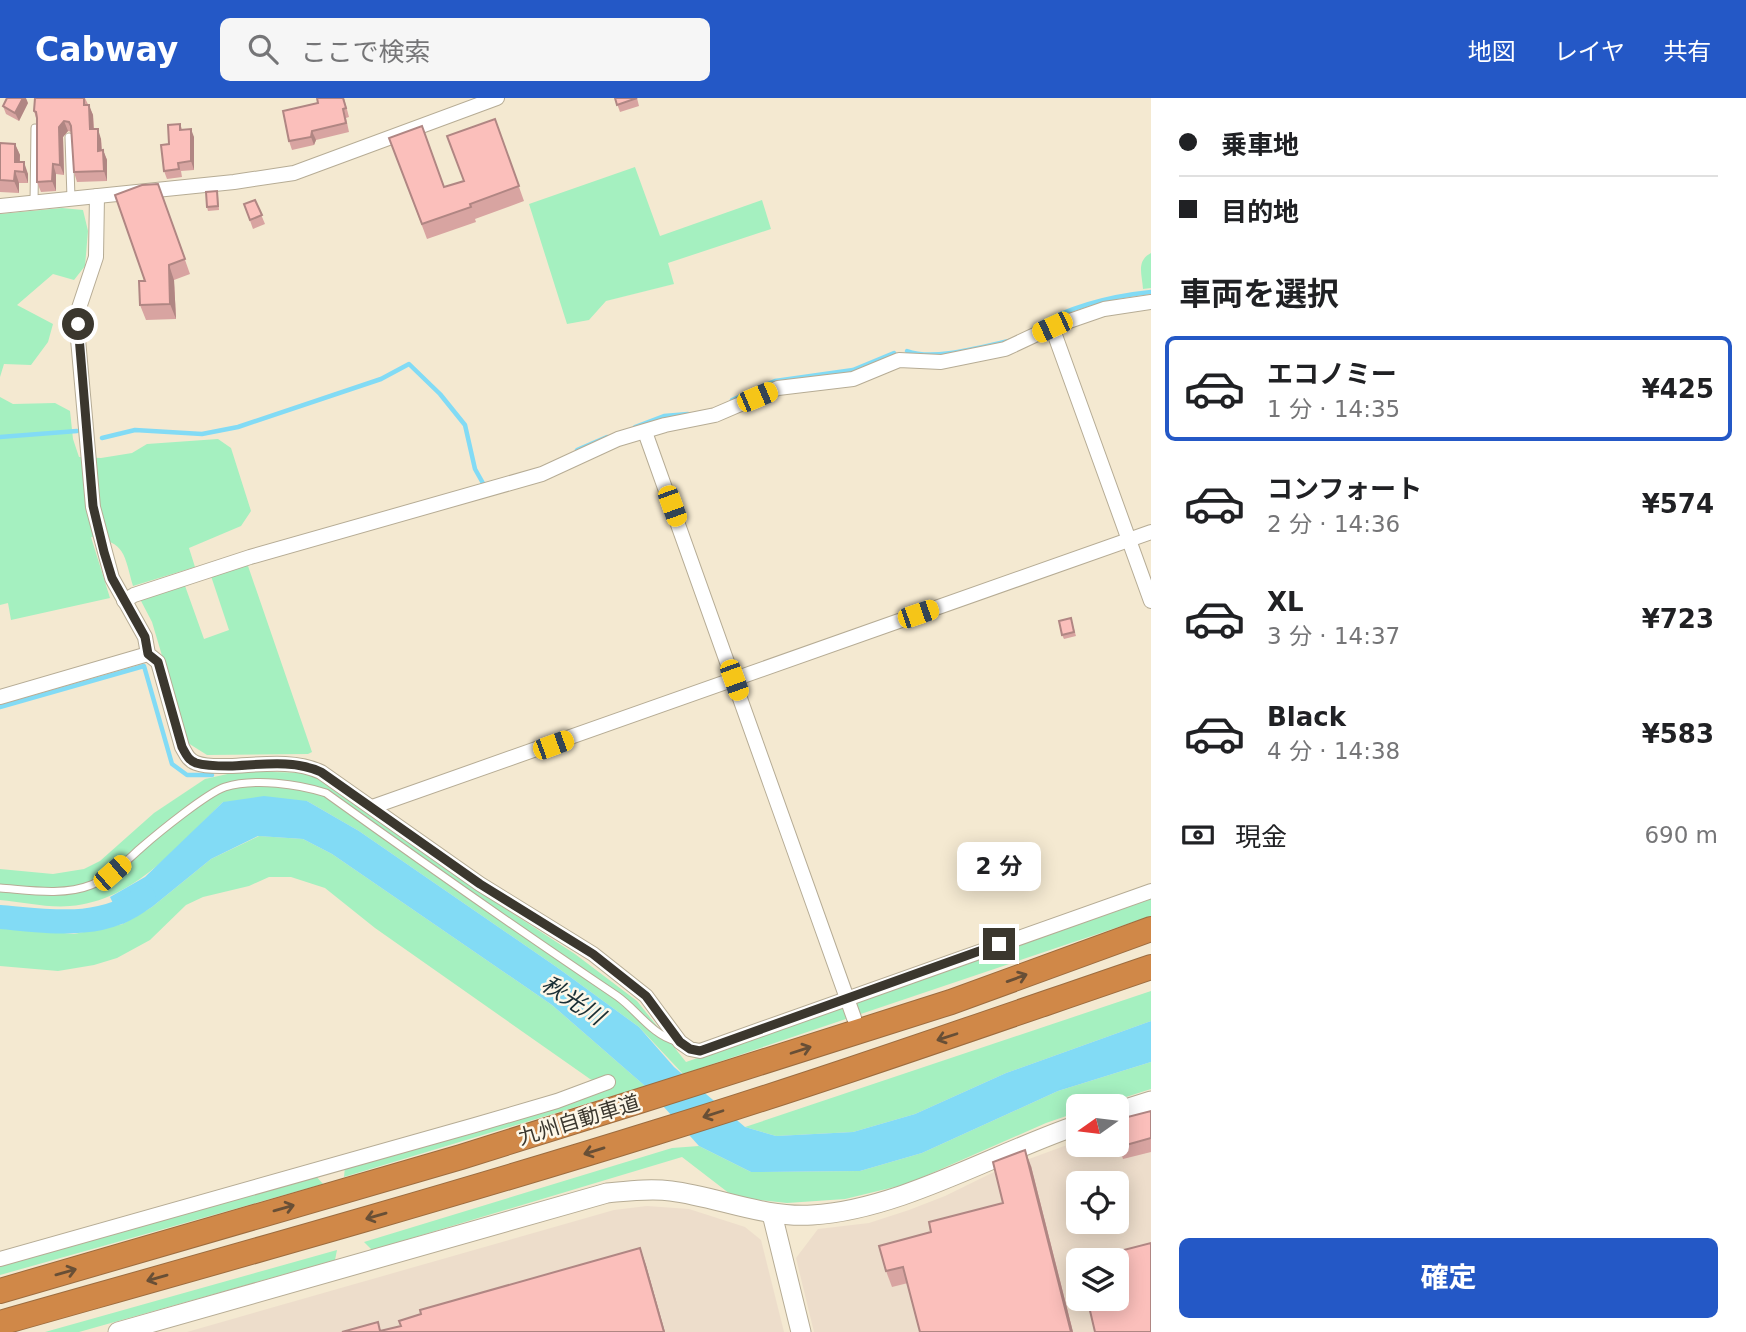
<!DOCTYPE html>
<html lang="ja">
<meta charset="utf-8">
<style>
:root{--surface:#fff;--page:#f6f6f6;--text:#202124;--muted:#757577;--line:#e0e0e0;--accent:#2458c6}
body{margin:0;font-family:"DejaVu Sans","Noto Sans JP",sans-serif;background:var(--page);color:var(--text);height:100vh;display:flex;flex-direction:column;font-size:26px;white-space:nowrap}
*{box-sizing:border-box;margin:0}
p{font-size:23px;color:var(--muted)}
.icon{flex:none;width:38px;height:38px;fill:none;stroke:currentColor;stroke-width:2;stroke-linecap:round;stroke-linejoin:round}
.map{position:relative;flex:1;overflow:hidden}
.panel{display:flex;flex-direction:column;background:var(--surface);width:595px}
.panel>*{flex:none}
.hud{display:grid;align-content:center;height:154px;padding:0 28px;background:var(--surface)}
.needle{width:46px;rotate:256deg}
.fabs{position:absolute;left:1066px;top:996px;display:grid;gap:14px}
.fabs a{display:grid;place-items:center;width:63px;height:63px;border-radius:10px;background:var(--surface);box-shadow:0 4px 18px #0003;font-size:35px}
.end{position:absolute;width:32px;height:32px;margin:-16px;border:9px solid #3b372e;background:#fff;box-shadow:0 0 0 4px #fff}
.from{border-radius:50%}
.bubble{position:absolute;height:49px;border-radius:10px;background:var(--surface);box-shadow:0 4px 18px #0003;font-size:23px;font-weight:700;line-height:49px;text-align:center}
.car{position:absolute;width:21px;height:42px;margin:-21px -10px;border-radius:9px;box-shadow:0 0 5px 2px #0007;background:linear-gradient(#f5c518 24%,#345 0 40%,#f5c518 0 76%,#345 0 86%,#f5c518 0)}
.hud b{display:flex;align-items:center;gap:24px;height:66px;font-size:26px}
.hud b+b{border-top:2px solid var(--line)}
.hud i{width:18px;height:18px;background:var(--text)}
ul{padding:0;list-style:none}
li{display:flex;align-items:center;gap:21px;height:105px;margin:0 14px 10px;padding:0 14px;border:4px solid transparent;border-radius:10px}
li div{flex:1}
li b{display:block;font-size:26px}
li em{font-style:normal;font-weight:700}
li.selected{border-color:var(--accent)}
li>.icon{width:63px;height:63px;stroke-width:1.5}
h2{padding:0 28px;font-size:32px;line-height:84px}
.pay{display:flex;align-items:center;gap:18px;height:77px;padding:0 28px;font-size:26px}
.pay p{margin-inline-start:auto}
.cta{display:flex;gap:14px;margin-top:auto;padding:14px 28px}
.cta a{flex:1;height:80px;border-radius:10px;background:var(--accent);color:#fff;font-size:28px;font-weight:700;line-height:80px;text-align:center}
header{display:flex;align-items:center;gap:42px;box-sizing:border-box;height:98px;padding:0 35px;background:var(--accent);color:#fff}
header strong{font-size:33px}
nav{display:flex;gap:38px;margin-inline-start:auto;font-size:24px}
.search{width:490px;height:63px;background:var(--page);display:flex;align-items:center;gap:18px;box-sizing:border-box;padding:0 24px;border-radius:10px;color:var(--muted);font-size:26px}
main{display:flex;flex:1;min-height:0}
.map>svg:first-child{display:block}
</style>
<header>
<strong>Cabway</strong>
<div class="search"><svg class="icon" aria-label="search" viewBox="0 0 24 24"><circle cx="10" cy="10" r="6"/><path d="M15 15l6 6"/></svg>ここで検索</div>
<nav><a>地図</a><a>レイヤ</a><a>共有</a></nav>
</header>
<main>
<div class="map">
<svg width="1151" height="1234" viewBox="0 0 1151 1234">
<rect width="100%" height="100%" fill="#f4e9d1"/>
<g fill="#edddcb" fill-rule="evenodd">
<path d="M1151 1020V1234H814L796 1160 818 1131 869 1125 909 1112 945 1098 996 1073 1078 1043V1046H1116L1117 1031ZM1078 1085H1116V1124H1078ZM1078 1162H1116V1200H1078Z"/>
<polygon points="647,1108 689,1111 745,1129 761,1142 784,1234 187,1234 614,1112"/>
</g>
<g fill="#a5f0c0">
<polygon points="635,69 660,138 762,102 771,131 668,165 674,186 606,203 589,222 567,226 529,106"/>
<polygon points="62,110 83,112 88,133 85,168 74,182 53,176 17,207 53,226 48,244 31,267 4,266 0,279 0,116"/>
<path d="M1151 155V190L1143 191C1142 176 1136 163 1151 155Z"/>
<path d="M0 299 13 306 55 305 70 313 73 341 79 359 101 360 132 355 147 346 218 341 231 350 251 413 241 428 189 450 195 469 133 488C124 457 126 444 91 439L110 500 11 522 8 505 0 507Z"/>
<polygon points="247,465 312,654 308,656 207,657 188,645 152,524 140,501 184,485 204,541 229,532 211,478"/>
<path d="M241 673 309 675 467 786 575 856 637 903 686 964 1151 801V818L683 976 639 929 558 870 359 733 307 703 223 704C178 747 135 803 70 808 48 810 22 804 0 802V771L53 776 84 771 100 763 154 715 205 681Z"/>
<polygon points="259,738 303,741 332,756 552,907 645,988 344,1079 345,1069 613,990 590,981 375,830 325,790 291,779 269,779 249,788 203,799 186,807 150,842 117,860 94,867 58,873 0,868 0,829 74,836 123,826 152,809 211,761"/>
<polygon points="1151,893 1151,923 1006,975 915,1016 853,1034 776,1038 745,1029"/>
<polygon points="1151,964 1151,991 1098,1008 1078,1008 1078,1014 1046,1025 907,1086 845,1101 787,1105 734,1099 682,1059 372,1152 364,1144 672,1050 699,1048 751,1074 860,1073 922,1055 1058,993"/>
<polygon points="315,1077 323,1086 0,1177 0,1167"/>
<polygon points="337,1152 335,1162 79,1234 45,1234"/>
</g>
<polygon fill="#82dbf5" points="264,698 307,703 359,733 558,870 639,929 674,969 745,1029 776,1038 853,1034 915,1016 1006,975 1151,923 1151,964 1058,993 922,1055 860,1073 751,1074 699,1048 645,988 552,907 332,756 303,741 258,738 211,761 152,809 123,826 110,799 145,779 223,704"/>
<g fill="none" stroke-linecap="round" stroke-linejoin="round">
<g stroke="#82dbf5" stroke-width="4.5">
<path d="M1035 229C1069 209 1112 198 1151 194"/>
<path d="M907 253C934 263 981 249 1009 243"/>
<polyline points="732,302 775,283 853,272 894,255"/>
<polyline points="635,329 664,318 688,316"/>
<polyline points="0,339 77,333"/>
<polyline points="102,340 135,332 202,336 238,329 381,281 409,266 440,296 465,327 475,371 484,387"/>
<polyline points="577,352 607,339"/>
<polyline points="0,609 144,568 172,666 187,677 212,677"/>
</g>
<path stroke="#82dbf5" stroke-width="24" d="M0 819C48 823 104 833 144 799"/>
<g stroke="#b6ac95" stroke-width="9">
<g id="lane">
<polyline points="69,39 71,100"/>
<polyline points="34,105 35,30"/>
<path d="M0 790C28 792 64 798 91 787 111 779 126 763 142 749 158 735 207 695 225 689 255 680 298 686 326 695 422 764 519 832 617 898 637 912 652 937 676 943"/>
</g>
</g>
<g stroke="#b6ac95" stroke-width="16">
<g id="street">
<path d="M97 98 96 159 79 210 78 241 93 409 112 480 145 539 148 556 158 564 182 649C186 656 188 662 196 665 206 669 219 668 229 668 259 667 293 661 321 674L480 786 593 856 646 898 680 944 690 951 700 953 1151 793"/>
<polyline points="0,108 234,84 294,75 497,0"/>
<polyline points="1052,229 1151,503"/>
<polyline points="645,334 854,920"/>
<polyline points="124,503 134,497 250,459 542,376 618,341 665,327 715,317 778,290 853,281 899,262 941,264 1005,251 1052,229 1104,211 1151,204"/>
<polyline points="0,599 148,556"/>
<polyline points="372,709 1151,434"/>
<polyline points="0,1161 475,1027 557,1003 608,984"/>
</g>
</g>
<g stroke="#b6ac95" stroke-width="21">
<g id="secondary">
<polyline points="1116,1014 1151,1003"/>
<polyline points="772,1116 801,1234"/>
<path d="M118 1234 607 1095C628 1093 650 1090 671 1093 718 1099 763 1120 812 1117 899 1112 995 1055 1078 1027"/>
</g>
</g>
<g stroke="#9c6c3f" stroke-width="26">
<g id="highway">
<polyline points="0,1193 461,1059 633,1005 951,904 1151,831"/>
<path d="M0 1225C219 1163 439 1102 657 1034 823 983 987 925 1151 869"/>
</g>
</g>
<use href="#lane" stroke="#fff" stroke-width="7"/>
<use href="#street" stroke="#fff" stroke-width="14"/>
<use href="#secondary" stroke="#fff" stroke-width="19"/>
<use href="#highway" stroke="#d08848" stroke-width="24"/>
</g>
<g fill="#d8a4a1">
<polygon points="35,0 85,0 93,17 94,31 101,41 102,53 103,52 107,62 107,83 77,84 74,74 72,34 68,33 63,39 64,77 56,76 56,93 41,94 37,84 37,23 34,13"/>
<polygon points="317,0 344,0 349,19 346,20 349,34 316,42 314,47 292,52 289,43 318,5"/>
<polygon points="615,0 637,0 639,8 620,14"/>
<polygon points="28,5 19,23 6,16 3,8"/>
<polygon points="495,21 524,103 475,121 476,124 427,141 389,40 444,89 464,83"/>
<polygon points="180,26 182,31 194,39 194,72 181,73 182,79 167,81 164,73 169,46"/>
<polygon points="0,45 15,46 20,57 20,64 28,76 28,85 19,85 19,95 0,94"/>
<polygon points="158,86 190,176 174,182 176,221 146,222 140,207"/>
<polygon points="217,93 218,97 219,112 208,113 207,109"/>
<polygon points="255,102 265,126 253,131 244,106"/>
<polygon points="1072,524 1076,538 1064,541 1062,537"/>
<polygon points="1151,1013 1151,1054 1123,1061 1119,1049"/>
<polygon points="1031,1068 1073,1234 920,1234 908,1185 892,1189 886,1173 931,1134 1003,1105"/>
</g>
<g fill="#b08683">
<polygon points="23,0 26,0 28,5 19,23 15,15"/>
<polygon points="89,7 93,17 94,41 90,31"/>
<polygon points="64,23 68,33 63,39 64,77 60,67 59,29"/>
<polygon points="98,31 101,41 102,63 98,53"/>
<polygon points="191,31 194,39 194,72 191,63"/>
<polygon points="312,33 316,42 314,47 311,39"/>
<polygon points="15,46 20,57 19,75 15,64"/>
<polygon points="103,52 107,62 107,83 104,73"/>
<polygon points="24,64 28,76 28,85 24,74"/>
<polygon points="53,66 56,76 56,93 52,83"/>
<polygon points="15,73 19,85 19,95 14,83"/>
<polygon points="169,167 174,182 176,221 170,206"/>
<polygon points="1025,1052 1031,1068 1073,1234 1071,1234"/>
<polygon points="640,1150 646,1167 665,1234 664,1234"/>
</g>
<g fill="#fbbfbb" stroke="#b08683" stroke-width="2">
<polygon points="7,0 23,0 15,15 3,8"/>
<polygon points="35,0 84,0 84,7 89,7 90,31 98,31 98,53 103,52 104,73 74,74 71,28 69,24 64,23 59,29 60,67 53,66 52,83 37,84 37,20 36,14 34,13"/>
<polygon points="317,0 343,0 346,10 343,11 346,25 312,33 311,39 289,43 283,13 318,5"/>
<polygon points="615,0 637,0 617,7"/>
<polygon points="495,21 519,88 470,106 471,109 422,126 389,40 422,28 444,89 464,83 447,38"/>
<polygon points="180,26 180,32 191,31 191,63 178,65 179,71 164,73 161,47 169,46 168,27"/>
<polygon points="0,45 15,46 15,64 24,64 24,74 15,73 14,83 0,82"/>
<polygon points="158,86 185,161 169,167 170,206 140,207 139,183 145,183 115,97 142,87"/>
<polygon points="217,93 218,108 207,109 206,94"/>
<polygon points="255,102 262,117 250,122 244,106"/>
<polygon points="1071,520 1074,534 1062,537 1059,523"/>
<polygon points="1151,1013 1151,1040 1119,1049 1116,1040 1116,1022"/>
<polygon points="1025,1052 1071,1234 920,1234 903,1169 886,1173 879,1148 931,1134 929,1124 1003,1105 993,1064"/>
<polygon points="1151,1145 1151,1234 1095,1234 1087,1200 1116,1200 1116,1162 1085,1162"/>
<polygon points="640,1150 664,1234 342,1234 378,1224 380,1233 401,1228 399,1223 421,1216 420,1212"/>
</g>
<defs><path id="oneway-shaft" d="M-6 0H5M1.5-3L5.5 0L1.5 3" fill="none" stroke-width="1.6" stroke-linecap="round" stroke-linejoin="round" transform="scale(1.75)"/></defs>
<g stroke="#684f36">
<use href="#oneway-shaft" transform="translate(1017 880) rotate(-20)"/>
<use href="#oneway-shaft" transform="translate(947 939) rotate(162)"/>
<use href="#oneway-shaft" transform="translate(801 952) rotate(-18)"/>
<use href="#oneway-shaft" transform="translate(713 1016) rotate(162)"/>
<use href="#oneway-shaft" transform="translate(594 1053) rotate(163)"/>
<use href="#oneway-shaft" transform="translate(284 1110) rotate(-16)"/>
<use href="#oneway-shaft" transform="translate(376 1118) rotate(164)"/>
<use href="#oneway-shaft" transform="translate(66 1174) rotate(-16)"/>
<use href="#oneway-shaft" transform="translate(157 1180) rotate(164)"/>
</g>
<g fill="none" stroke-linecap="round" stroke-linejoin="round">
<path stroke="#3b372e" stroke-width="9" d="M78 226 93 408 104 454 112 480 145 539 148 556 158 564 182 649C186 656 188 662 196 665 206 668 219 668 229 668 259 667 293 661 321 674L480 786 593 856 646 898 680 944 690 951 700 953 999 846"/>
</g>
<g text-anchor="middle" stroke-width="5" stroke-linejoin="round" paint-order="stroke">
<g font-size="21" fill="#3b372e" stroke="#fdf7e8">
<text transform="translate(579 1022) rotate(-17)" y="7">九州自動車道</text>
</g>
<g font-size="23" font-style="italic" fill="#1a2f35" stroke="#fdf7e8">
<text transform="translate(573 902) rotate(33)" y="8">秋光川</text>
</g>
</g>
</svg>
<div class="fabs">
<a><svg class="needle" viewBox="-14 -14 28 28"><path d="M0-13l5 13h-10z" fill="#e53935"/><path d="M0 13l5-13h-10z" fill="#757577"/></svg></a>
<a><svg class="icon" aria-label="locate" viewBox="0 0 24 24"><circle cx="12" cy="12" r="6"/><path d="M12 2v4M12 18v4M2 12h4M18 12h4"/></svg></a>
<a><svg class="icon" aria-label="layers" viewBox="0 0 24 24"><path d="M12 4l9 5-9 5-9-5zM3 14l9 5 9-5"/></svg></a>
</div>
<i class="end from" style="left:78px;top:226px"></i>
<i class="end" style="left:999px;top:846px"></i>
<div class="bubble" style="left:957px;top:744px;width:84px">2 分</div>
<i class="car" style="left:1052px;top:229px;rotate:245deg"></i>
<i class="car" style="left:757px;top:299px;rotate:67deg"></i>
<i class="car" style="left:672px;top:408px;rotate:160deg"></i>
<i class="car" style="left:918px;top:516px;rotate:71deg"></i>
<i class="car" style="left:734px;top:582px;rotate:160deg"></i>
<i class="car" style="left:553px;top:647px;rotate:70deg"></i>
<i class="car" style="left:112px;top:775px;rotate:49deg"></i>
</div>
<section class="panel">
<div class="hud">
<b><i class="from"></i>乗車地</b>
<b><i></i>目的地</b>
</div>
<h2>車両を選択</h2>
<ul>
<li class="selected"><svg class="icon" aria-label="car" viewBox="0 0 24 24"><path d="M5 17H2v-5l4-1 3-4h7l3 4 3 1v5h-3M9 17h6M6 11h13"/><circle cx="7" cy="17" r="2"/><circle cx="17" cy="17" r="2"/></svg><div><b>エコノミー</b><p>1 分 · 14:35</p></div><em>¥425</em></li>
<li><svg class="icon" aria-label="car" viewBox="0 0 24 24"><path d="M5 17H2v-5l4-1 3-4h7l3 4 3 1v5h-3M9 17h6M6 11h13"/><circle cx="7" cy="17" r="2"/><circle cx="17" cy="17" r="2"/></svg><div><b>コンフォート</b><p>2 分 · 14:36</p></div><em>¥574</em></li>
<li><svg class="icon" aria-label="car" viewBox="0 0 24 24"><path d="M5 17H2v-5l4-1 3-4h7l3 4 3 1v5h-3M9 17h6M6 11h13"/><circle cx="7" cy="17" r="2"/><circle cx="17" cy="17" r="2"/></svg><div><b>XL</b><p>3 分 · 14:37</p></div><em>¥723</em></li>
<li><svg class="icon" aria-label="car" viewBox="0 0 24 24"><path d="M5 17H2v-5l4-1 3-4h7l3 4 3 1v5h-3M9 17h6M6 11h13"/><circle cx="7" cy="17" r="2"/><circle cx="17" cy="17" r="2"/></svg><div><b>Black</b><p>4 分 · 14:38</p></div><em>¥583</em></li>
</ul>
<div class="pay"><svg class="icon" aria-label="cash" viewBox="0 0 24 24"><path d="M3 7h18v10H3z"/><circle cx="12" cy="12" r="2"/></svg>現金<p>690 m</p></div>
<div class="cta"><a>確定</a></div>
</section>
</main>
